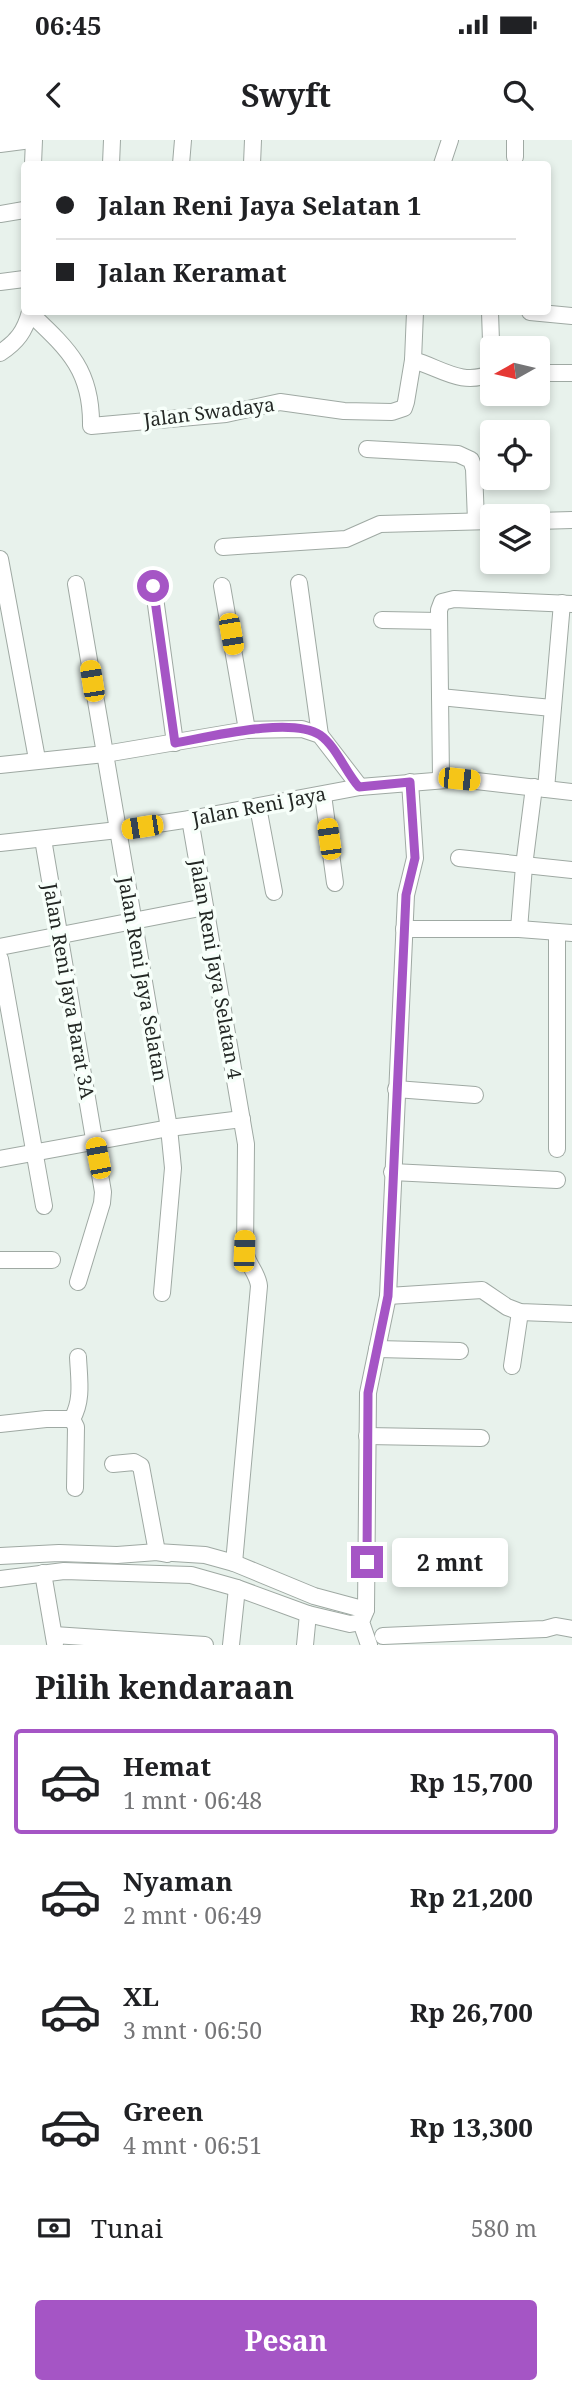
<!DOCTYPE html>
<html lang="id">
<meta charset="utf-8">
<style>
:root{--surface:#fff;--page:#f6f6f6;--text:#202124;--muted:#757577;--line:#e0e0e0;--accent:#a555c5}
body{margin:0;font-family:"Noto Serif",serif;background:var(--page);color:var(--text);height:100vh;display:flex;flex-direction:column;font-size:26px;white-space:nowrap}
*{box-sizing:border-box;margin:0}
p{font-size:23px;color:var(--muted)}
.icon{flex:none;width:38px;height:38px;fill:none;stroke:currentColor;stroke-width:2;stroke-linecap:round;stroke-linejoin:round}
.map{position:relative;height:1505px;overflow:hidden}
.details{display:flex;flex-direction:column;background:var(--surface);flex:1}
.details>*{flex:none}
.hud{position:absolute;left:21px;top:21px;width:530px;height:154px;border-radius:7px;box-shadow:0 4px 10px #0003;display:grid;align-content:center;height:154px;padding:0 35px;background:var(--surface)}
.needle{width:46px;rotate:262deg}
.controls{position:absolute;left:480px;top:196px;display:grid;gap:14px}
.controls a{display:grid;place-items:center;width:70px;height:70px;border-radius:7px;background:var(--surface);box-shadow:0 4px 10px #0003;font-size:35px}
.end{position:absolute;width:32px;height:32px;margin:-16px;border:9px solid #a555c5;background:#fff;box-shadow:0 0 0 4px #fff}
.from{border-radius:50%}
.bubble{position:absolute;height:49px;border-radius:7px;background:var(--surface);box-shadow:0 4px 10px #0003;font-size:23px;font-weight:700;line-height:49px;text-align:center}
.car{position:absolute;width:21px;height:42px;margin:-21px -10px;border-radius:9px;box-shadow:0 0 5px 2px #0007;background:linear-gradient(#f5c518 24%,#345 0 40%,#f5c518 0 76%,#345 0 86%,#f5c518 0)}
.hud b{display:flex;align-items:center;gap:24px;height:66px;font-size:26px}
.hud b+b{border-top:2px solid var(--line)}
.hud i{width:18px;height:18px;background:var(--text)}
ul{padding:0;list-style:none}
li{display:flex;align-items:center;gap:21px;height:105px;margin:0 14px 10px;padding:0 21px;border:4px solid transparent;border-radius:7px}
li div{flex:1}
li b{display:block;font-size:26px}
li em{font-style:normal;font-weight:700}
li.selected{border-color:var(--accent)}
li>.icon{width:63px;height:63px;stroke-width:1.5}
h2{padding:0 35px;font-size:32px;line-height:84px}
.pay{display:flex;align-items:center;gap:18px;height:77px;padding:0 35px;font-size:26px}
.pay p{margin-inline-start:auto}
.primary-button{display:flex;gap:14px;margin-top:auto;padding:14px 35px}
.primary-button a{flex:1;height:80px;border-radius:7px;background:var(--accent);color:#fff;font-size:28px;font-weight:700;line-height:80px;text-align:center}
.status{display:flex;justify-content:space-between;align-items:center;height:49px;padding:0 35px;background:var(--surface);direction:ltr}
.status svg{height:19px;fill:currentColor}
header{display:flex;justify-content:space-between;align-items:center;height:91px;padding:0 35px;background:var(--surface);font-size:32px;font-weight:700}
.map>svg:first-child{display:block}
</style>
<div class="status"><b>06:45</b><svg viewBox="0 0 49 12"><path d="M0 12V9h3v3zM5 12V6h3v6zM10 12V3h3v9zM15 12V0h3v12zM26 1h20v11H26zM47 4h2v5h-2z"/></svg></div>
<header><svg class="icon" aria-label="back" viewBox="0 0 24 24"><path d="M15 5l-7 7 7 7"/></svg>Swyft<svg class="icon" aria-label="search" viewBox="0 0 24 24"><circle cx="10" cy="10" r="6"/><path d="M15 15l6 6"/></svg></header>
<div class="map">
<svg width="572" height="1505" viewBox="0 0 572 1505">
<rect width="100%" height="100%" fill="#e8f2ec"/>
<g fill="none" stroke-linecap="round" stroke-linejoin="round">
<g stroke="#9fa9a3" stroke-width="18">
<g id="minor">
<polyline points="515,0 515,17"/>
<polyline points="0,4 31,0"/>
<polyline points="33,24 34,0"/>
<polyline points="111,24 112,0"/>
<polyline points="181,24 183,0"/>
<polyline points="252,24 253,0"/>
<polyline points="442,24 450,0"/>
<polyline points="0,74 24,70"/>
<polyline points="0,142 24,139"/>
<polyline points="490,172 492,231"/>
<polyline points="530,172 572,176"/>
<path d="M30 173C68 209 92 230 91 286L226 274 280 262 344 271 392 272 404 268 406 262 413 220C441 228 462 247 492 233"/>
<path d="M0 213C17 202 25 191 30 172"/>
<polyline points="413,220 415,172"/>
<polyline points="537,233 572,233"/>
<polyline points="367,309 458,314 471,320 474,329 476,381"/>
<polyline points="537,381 572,380"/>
<polyline points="223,407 346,399 380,384 492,381"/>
<polyline points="0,419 37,619"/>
<polyline points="153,443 175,603"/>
<polyline points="299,443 320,595"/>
<polyline points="76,444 169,988 173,1028 162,1153"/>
<polyline points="222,446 247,590"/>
<polyline points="382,480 439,481"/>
<polyline points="440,557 552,568"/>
<polyline points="0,625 105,614 247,590 302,589 320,595 360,647 190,679 118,690 0,703"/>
<polyline points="441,639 439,470 442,462 454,459 572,464"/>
<polyline points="360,647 459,639 572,652"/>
<polyline points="546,649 562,463"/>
<polyline points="323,655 335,743"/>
<polyline points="258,667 274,752"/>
<path d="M190 679 246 1004 245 1111C247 1125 258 1133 259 1146L234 1423"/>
<polyline points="43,699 103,1052 102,1063 78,1142"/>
<polyline points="459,718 572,730"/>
<polyline points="404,789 519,789 572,793"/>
<polyline points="519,789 524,726 534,647"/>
<polyline points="0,807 205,767"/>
<polyline points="0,819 44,1066"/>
<polyline points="396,949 475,955"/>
<polyline points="557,1009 557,792"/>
<polyline points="0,1019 169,988 242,979"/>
<polyline points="392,1032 557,1040"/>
<polyline points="0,1120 52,1120"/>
<polyline points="388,1156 482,1150 507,1167 520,1172 572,1174"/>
<polyline points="377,1209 460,1211"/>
<polyline points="512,1226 520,1172"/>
<path d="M72 1279C83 1260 79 1239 78 1217"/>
<polyline points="0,1284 46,1279 72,1279 76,1287 75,1348"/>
<polyline points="367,1296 481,1298"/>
<polyline points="113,1324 134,1322 141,1326 157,1412 167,1414"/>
<polyline points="0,1416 59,1413 117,1415 157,1412 205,1415 234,1423 314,1456 366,1470"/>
<polyline points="43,1433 55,1503"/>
<polyline points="0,1439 64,1431 191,1435 237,1448 308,1474 350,1484 361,1482"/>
<polyline points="54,1495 205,1505"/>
<polyline points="383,1496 545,1489 556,1486 572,1489"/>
<polyline points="231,1505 237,1448"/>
<polyline points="305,1505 308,1474"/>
<polyline points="369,1505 361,1482 366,1470 368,1253 388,1156 406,755 415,718 410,642"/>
</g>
</g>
<use href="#minor" stroke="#fff" stroke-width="16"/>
</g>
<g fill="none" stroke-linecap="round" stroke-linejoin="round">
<path stroke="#a555c5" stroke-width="9" d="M153 446 175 603C209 597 291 576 320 595 336 606 346 633 359 647L410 642 415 718 406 755 388 1156 368 1253 367 1422"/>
</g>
<g text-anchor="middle" stroke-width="7" stroke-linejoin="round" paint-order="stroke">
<g font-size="19" fill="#232724" stroke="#f7fffa">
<text transform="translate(209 272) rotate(-7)" y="7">Jalan Swadaya</text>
<text transform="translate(259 666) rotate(-11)" y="7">Jalan Reni Jaya</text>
<text transform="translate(216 829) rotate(80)" y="7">Jalan Reni Jaya Selatan 4</text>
<text transform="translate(143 839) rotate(80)" y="7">Jalan Reni Jaya Selatan</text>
<text transform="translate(69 851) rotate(80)" y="7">Jalan Reni Jaya Barat 3A</text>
</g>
</g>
</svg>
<div class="controls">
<a><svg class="needle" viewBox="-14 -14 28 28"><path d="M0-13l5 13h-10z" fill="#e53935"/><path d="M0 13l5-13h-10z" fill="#757577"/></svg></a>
<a><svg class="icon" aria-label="locate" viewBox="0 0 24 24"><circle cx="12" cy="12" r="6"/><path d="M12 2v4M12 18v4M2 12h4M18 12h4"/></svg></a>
<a><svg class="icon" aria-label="layers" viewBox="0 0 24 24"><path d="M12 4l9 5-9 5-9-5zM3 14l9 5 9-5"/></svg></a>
</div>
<i class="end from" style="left:153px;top:446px"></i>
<i class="end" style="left:367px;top:1422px"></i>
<div class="bubble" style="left:392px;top:1398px;width:116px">2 mnt</div>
<i class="car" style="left:231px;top:494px;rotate:170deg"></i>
<i class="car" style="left:92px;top:541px;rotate:351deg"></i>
<i class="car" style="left:459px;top:639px;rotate:96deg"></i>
<i class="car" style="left:142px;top:687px;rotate:261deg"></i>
<i class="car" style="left:329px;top:699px;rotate:352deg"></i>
<i class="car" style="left:98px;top:1018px;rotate:349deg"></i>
<i class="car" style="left:244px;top:1111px;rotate:2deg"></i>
<div class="hud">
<b><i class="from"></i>Jalan Reni Jaya Selatan 1</b>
<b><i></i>Jalan Keramat</b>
</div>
</div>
<section class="details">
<h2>Pilih kendaraan</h2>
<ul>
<li class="selected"><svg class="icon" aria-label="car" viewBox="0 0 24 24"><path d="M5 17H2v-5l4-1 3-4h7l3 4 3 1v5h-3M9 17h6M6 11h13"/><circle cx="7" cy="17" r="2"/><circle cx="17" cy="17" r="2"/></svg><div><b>Hemat</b><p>1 mnt · 06:48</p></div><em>Rp 15,700</em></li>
<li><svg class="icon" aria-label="car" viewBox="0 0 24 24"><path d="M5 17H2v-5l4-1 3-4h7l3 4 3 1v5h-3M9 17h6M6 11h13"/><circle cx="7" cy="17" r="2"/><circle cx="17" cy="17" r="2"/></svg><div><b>Nyaman</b><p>2 mnt · 06:49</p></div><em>Rp 21,200</em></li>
<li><svg class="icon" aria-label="car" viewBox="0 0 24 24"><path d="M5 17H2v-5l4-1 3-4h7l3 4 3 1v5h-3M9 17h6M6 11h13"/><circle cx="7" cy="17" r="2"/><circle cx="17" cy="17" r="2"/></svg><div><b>XL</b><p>3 mnt · 06:50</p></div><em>Rp 26,700</em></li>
<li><svg class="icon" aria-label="car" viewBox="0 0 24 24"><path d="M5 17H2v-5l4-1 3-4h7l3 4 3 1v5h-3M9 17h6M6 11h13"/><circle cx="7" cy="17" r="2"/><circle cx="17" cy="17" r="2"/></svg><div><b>Green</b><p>4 mnt · 06:51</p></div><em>Rp 13,300</em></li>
</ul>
<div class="pay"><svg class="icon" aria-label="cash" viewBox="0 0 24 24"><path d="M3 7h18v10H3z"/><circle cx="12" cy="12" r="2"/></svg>Tunai<p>580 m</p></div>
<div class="primary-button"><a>Pesan</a></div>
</section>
